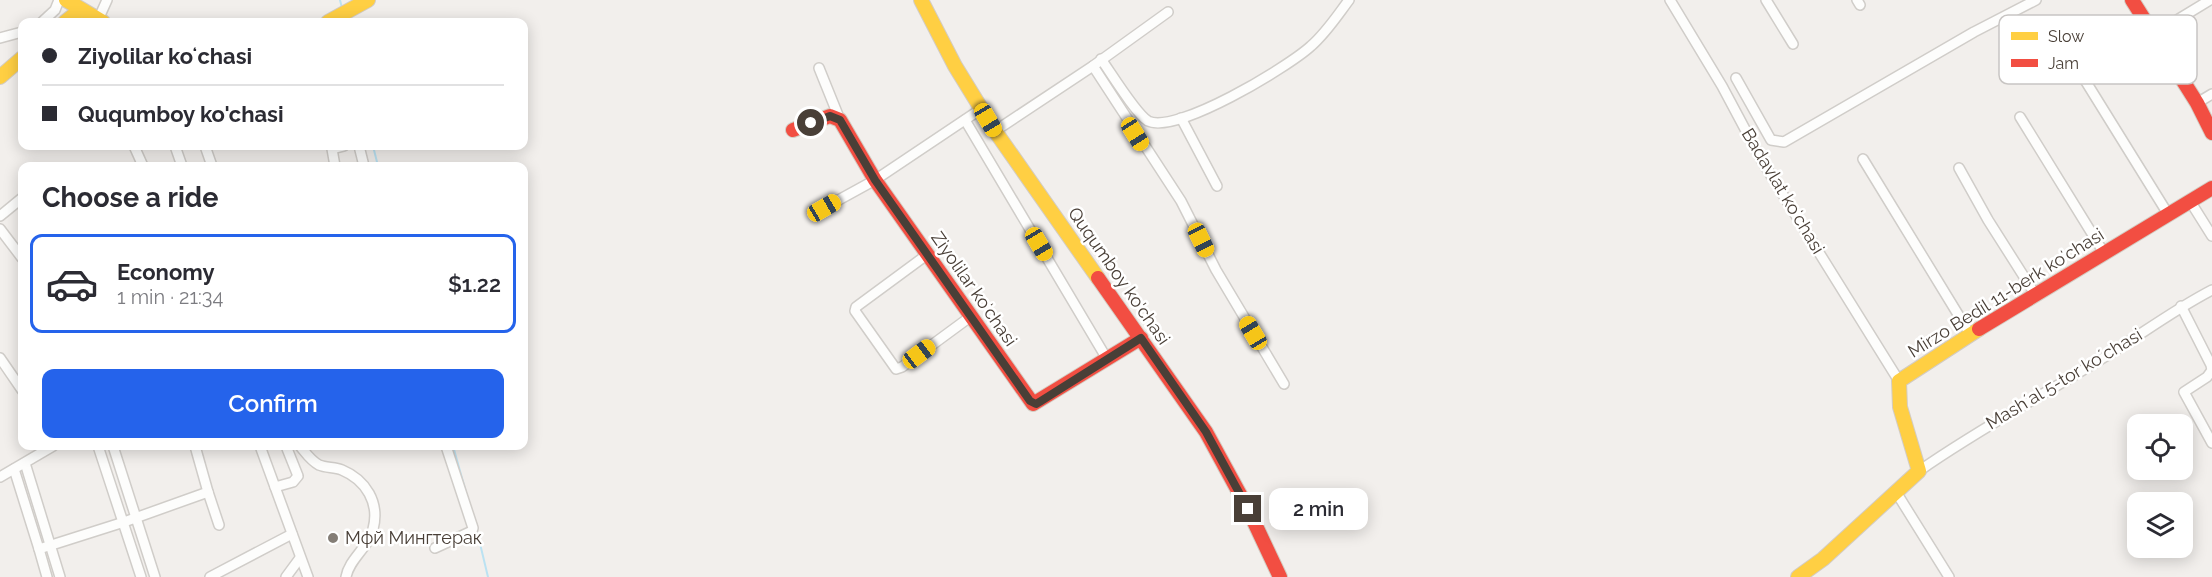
<!DOCTYPE html>
<meta charset="utf-8">
<style>
:root{--surface:#fff;--page:#f2f2f3;--text:#2b2b33;--muted:#7c7c81;--line:#e1e1e2;--accent:#2563eb}
body{margin:0;font-family:Raleway,sans-serif;background:var(--page);color:var(--text);height:100vh;display:flex;flex-direction:column;font-size:22px;white-space:nowrap}
*{box-sizing:border-box;margin:0}
p{font-size:20px;color:var(--muted)}
.icon{flex:none;width:33px;height:33px;fill:none;stroke:currentColor;stroke-width:2;stroke-linecap:round;stroke-linejoin:round}
.map{position:relative;flex:1;overflow:hidden}
.sheet{position:absolute;left:18px;top:162px;width:510px;height:288px;display:flex;flex-direction:column;background:var(--surface);border-radius:12px;box-shadow:0 3px 15px #0003}
.sheet>*{flex:none}
.top-card{position:absolute;left:18px;top:18px;width:510px;height:132px;border-radius:12px;box-shadow:0 3px 15px #0003;display:grid;align-content:center;height:132px;padding:0 24px;background:var(--surface)}
.buttons{position:absolute;left:2127px;top:414px;display:grid;gap:12px}
.buttons a{display:grid;place-items:center;width:66px;height:66px;border-radius:12px;background:var(--surface);box-shadow:0 3px 15px #0003;font-size:30px}
.end{position:absolute;width:27px;height:27px;margin:-14px;border:8px solid #493f37;background:#fff;box-shadow:0 0 0 3px #fff}
.from{border-radius:50%}
.bubble{position:absolute;height:42px;border-radius:12px;background:var(--surface);box-shadow:0 3px 15px #0003;font-size:20px;font-weight:600;line-height:42px;text-align:center}
.car{position:absolute;width:18px;height:36px;margin:-18px -9px;border-radius:8px;box-shadow:0 0 4px 2px #0007;background:linear-gradient(#f5c518 24%,#345 0 40%,#f5c518 0 76%,#345 0 86%,#f5c518 0)}
.top-card b{display:flex;align-items:center;gap:21px;height:57px;font-size:22px}
.top-card b+b{border-top:2px solid var(--line)}
.top-card i{width:15px;height:15px;background:var(--text)}
ul{padding:0;list-style:none}
li{display:flex;align-items:center;gap:18px;height:99px;margin:0 12px 9px;padding:0 12px;border:3px solid transparent;border-radius:12px}
li div{flex:1}
li b{display:block;font-size:22px}
li em{font-style:normal;font-weight:600}
li.current{border-color:var(--accent)}
li>.icon{width:54px;height:54px;stroke-width:1.5}
h2{padding:0 24px;font-size:27px;line-height:72px}
.cta{display:flex;gap:12px;margin-top:auto;padding:12px 24px}
.cta a{flex:1;height:69px;border-radius:12px;background:var(--accent);color:#fff;font-size:24px;font-weight:600;line-height:69px;text-align:center}
.map>svg:first-child{display:block}
</style>
<div class="map">
<svg width="2212" height="577" viewBox="0 0 2212 577">
<rect width="100%" height="100%" fill="#f2efec"/>
<g fill="none" stroke-linecap="round" stroke-linejoin="round">
<g stroke="#bbe2f2" stroke-width="2">
<polyline points="340,0 342,8"/>
<polyline points="373,146 378,166"/>
<polyline points="453,446 467,496"/>
<polyline points="476,527 488,577"/>
</g>
<g stroke="#d0cdc9" stroke-width="12">
<g id="street">
<polyline points="1670,0 1722,86 1762,161 1899,381"/>
<polyline points="1766,0 1793,44"/>
<polyline points="1857,0 1860,5"/>
<polyline points="98,20 107,0"/>
<polyline points="42,22 55,10 59,0"/>
<polyline points="2052,27 2168,214"/>
<polyline points="2154,34 2210,0"/>
<polyline points="0,38 22,32"/>
<path d="M1101 59C1111 73 1136 114 1148 121 1176 135 1288 67 1311 46 1326 33 1337 16 1349 0"/>
<polyline points="1093,66 1181,201 1216,270 1284,384"/>
<polyline points="819,68 840,120"/>
<polyline points="1736,78 1771,140 1784,142 1974,32 2036,0"/>
<polyline points="2197,103 2212,94"/>
<polyline points="2020,117 2104,253"/>
<polyline points="1181,118 1217,186"/>
<polyline points="965,120 1107,359"/>
<polyline points="995,131 1093,66 1168,12"/>
<polyline points="134,146 143,166"/>
<polyline points="175,146 182,166"/>
<polyline points="205,146 212,166"/>
<polyline points="359,146 364,166"/>
<polyline points="1863,159 1970,334"/>
<polyline points="335,166 332,149 344,146"/>
<polyline points="1959,168 1988,220 2035,294"/>
<polyline points="2190,201 2212,236"/>
<polyline points="824,208 875,180 981,109"/>
<polyline points="0,216 22,198"/>
<polyline points="0,229 22,258"/>
<polyline points="928,254 856,307 855,311 896,369 902,367 970,317"/>
<polyline points="2181,306 2211,365 2212,370 2207,377 2184,392 2212,443"/>
<polyline points="0,358 22,390"/>
<polyline points="98,446 141,577"/>
<polyline points="113,446 155,577"/>
<polyline points="260,446 308,577"/>
<path d="M300 446C306 453 310 460 319 465 326 468 335 467 342 470 366 480 380 503 373 529 369 547 349 559 346 577"/>
<polyline points="25,463 60,577"/>
<polyline points="14,469 39,549"/>
<path d="M1919 471C1983 426 2053 390 2119 348 2150 328 2179 307 2212 290"/>
<polyline points="0,477 53,446"/>
<polyline points="275,487 293,482 298,476 286,446"/>
<polyline points="208,492 219,525"/>
<polyline points="1896,492 1949,577"/>
<polyline points="435,548 472,531 473,528 446,446"/>
<polyline points="47,577 39,549 124,522 208,492 195,446"/>
<polyline points="210,577 292,534"/>
<polyline points="286,577 300,558"/>
</g>
</g>
<g stroke="#d3ccc3" stroke-width="16">
<g id="slow">
<polyline points="66,0 103,22"/>
<polyline points="921,0 955,66 995,131 1098,278"/>
<polyline points="65,22 80,10"/>
<polyline points="328,22 368,0"/>
<polyline points="0,77 22,58"/>
<polyline points="1798,577 1823,559 1919,471 1900,407 1899,381 1979,329"/>
</g>
</g>
<g stroke="#d3ccc3" stroke-width="16">
<g id="jam">
<polyline points="2132,0 2197,103 2212,133"/>
<polyline points="793,130 830,116 840,120 875,180 1033,404 1141,338"/>
<polyline points="1098,278 1206,432 1248,509 1280,577"/>
<polyline points="1979,329 2212,188"/>
</g>
</g>
<use href="#street" stroke="#fdfdfc" stroke-width="9"/>
<use href="#slow" stroke="#ffcf43" stroke-width="14"/>
<use href="#jam" stroke="#f24e42" stroke-width="14"/>
</g>
<g fill="none" stroke-linecap="round" stroke-linejoin="round">
<polyline stroke="#493f37" stroke-width="8" points="811,123 830,116 840,120 875,180 1030,401 1036,404 1041,401 1141,338 1206,432 1248,509"/>
</g>
<circle fill="#847d76" stroke="#fff" stroke-width="2" cx="333" cy="538" r="6"/>
<g text-anchor="middle" stroke-width="5" stroke-linejoin="round" paint-order="stroke">
<g font-size="18" fill="#493f37" stroke="#fff">
<text transform="translate(1783 191) rotate(59)" y="6">Badavlat koʻchasi</text>
<text transform="translate(1119 276) rotate(55)" y="6">Ququmboy ko'chasi</text>
<text transform="translate(974 289) rotate(55)" y="6">Ziyolilar koʻchasi</text>
<text transform="translate(2006 293) rotate(-32)" y="6">Mirzo Bedil 11-berk koʻchasi</text>
<text transform="translate(2064 379) rotate(-31)" y="6">Mashʼal 5-tor koʼchasi</text>
</g>
<g font-size="18" fill="#493f37" stroke="#fff" text-anchor="start">
<text x="345" y="544">Мфй Мингтерак</text>
</g>
</g>
<rect x="1999" y="15" width="198" height="69" rx="9" fill="#fff" stroke="#c8c5c3" stroke-width="1.5"/>
<rect x="2011" y="32" width="27" height="8" fill="#ffcf43"/>
<rect x="2011" y="59" width="27" height="8" fill="#f24e42"/>
<g font-size="16" fill="#493f37">
<text x="2048" y="42">Slow</text>
<text x="2048" y="69">Jam</text>
</g>
</svg>
<div class="buttons">
<a><svg class="icon" aria-label="locate" viewBox="0 0 24 24"><circle cx="12" cy="12" r="6"/><path d="M12 2v4M12 18v4M2 12h4M18 12h4"/></svg></a>
<a><svg class="icon" aria-label="layers" viewBox="0 0 24 24"><path d="M12 4l9 5-9 5-9-5zM3 14l9 5 9-5"/></svg></a>
</div>
<i class="end from" style="left:811px;top:123px"></i>
<i class="end" style="left:1248px;top:509px"></i>
<div class="bubble" style="left:1269px;top:488px;width:99px">2 min</div>
<i class="car" style="left:988px;top:120px;rotate:149deg"></i>
<i class="car" style="left:1135px;top:134px;rotate:148deg"></i>
<i class="car" style="left:824px;top:208px;rotate:60deg"></i>
<i class="car" style="left:1201px;top:240px;rotate:154deg"></i>
<i class="car" style="left:1039px;top:244px;rotate:149deg"></i>
<i class="car" style="left:1253px;top:333px;rotate:329deg"></i>
<i class="car" style="left:919px;top:354px;rotate:53deg"></i>
<div class="top-card">
<b><i class="from"></i>Ziyolilar koʻchasi</b>
<b><i></i>Ququmboy ko'chasi</b>
</div>
<section class="sheet">
<h2>Choose a ride</h2>
<ul>
<li class="current"><svg class="icon" aria-label="car" viewBox="0 0 24 24"><path d="M5 17H2v-5l4-1 3-4h7l3 4 3 1v5h-3M9 17h6M6 11h13"/><circle cx="7" cy="17" r="2"/><circle cx="17" cy="17" r="2"/></svg><div><b>Economy</b><p>1 min · 21:34</p></div><em>$1.22</em></li>
</ul>
<div class="cta"><a>Confirm</a></div>
</section>
</div>
